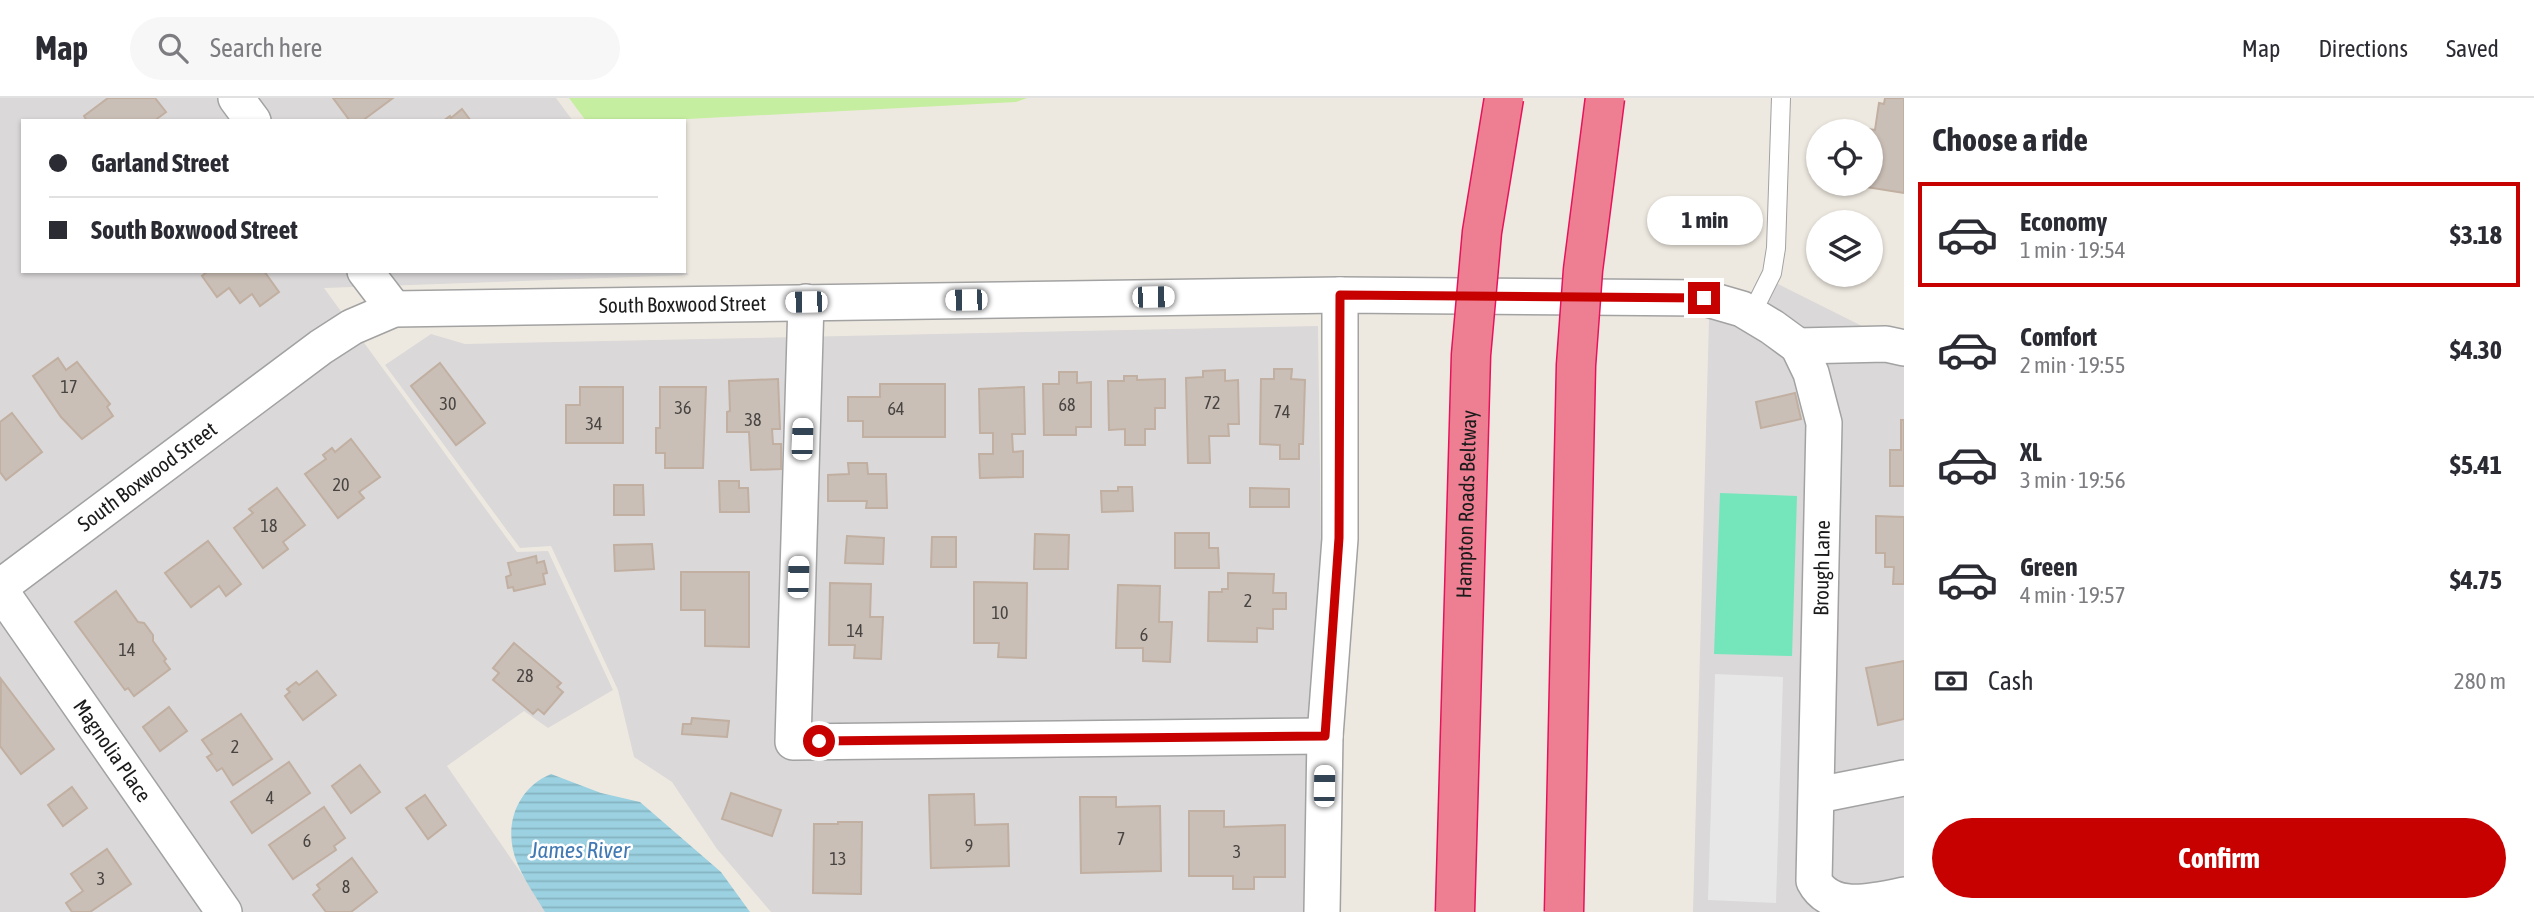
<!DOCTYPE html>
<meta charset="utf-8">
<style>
:root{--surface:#fff;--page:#f7f7f7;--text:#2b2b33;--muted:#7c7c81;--line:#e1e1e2;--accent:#c70000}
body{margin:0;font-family:"Asap Condensed",sans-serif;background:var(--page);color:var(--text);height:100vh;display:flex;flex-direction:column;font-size:26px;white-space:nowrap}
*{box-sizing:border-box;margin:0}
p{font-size:23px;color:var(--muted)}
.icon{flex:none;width:38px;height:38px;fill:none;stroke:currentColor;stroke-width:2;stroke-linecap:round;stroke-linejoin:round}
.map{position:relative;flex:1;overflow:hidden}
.side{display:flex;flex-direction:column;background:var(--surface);width:630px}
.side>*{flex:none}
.banner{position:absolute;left:21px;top:21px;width:665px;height:154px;border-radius:0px;box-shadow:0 2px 5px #0004;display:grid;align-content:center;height:154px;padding:0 28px;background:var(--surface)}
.fabs{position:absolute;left:1806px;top:21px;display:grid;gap:14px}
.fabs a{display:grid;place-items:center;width:77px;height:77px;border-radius:50%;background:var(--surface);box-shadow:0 2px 5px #0004;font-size:35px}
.end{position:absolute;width:32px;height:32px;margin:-16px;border:9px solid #c70000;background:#fff;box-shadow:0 0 0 4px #fff}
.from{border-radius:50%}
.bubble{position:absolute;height:49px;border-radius:24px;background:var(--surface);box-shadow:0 2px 5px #0004;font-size:23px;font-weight:700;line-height:49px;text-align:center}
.car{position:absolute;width:21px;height:42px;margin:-21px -10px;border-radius:9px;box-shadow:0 0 5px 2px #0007;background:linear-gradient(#fff 24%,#345 0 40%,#fff 0 76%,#345 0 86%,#fff 0)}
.banner b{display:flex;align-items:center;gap:24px;height:66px;font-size:26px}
.banner b+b{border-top:2px solid var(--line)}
.banner i{width:18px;height:18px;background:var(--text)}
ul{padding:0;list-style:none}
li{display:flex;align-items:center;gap:21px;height:105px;margin:0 14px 10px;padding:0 14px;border:4px solid transparent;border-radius:0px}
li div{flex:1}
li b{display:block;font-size:26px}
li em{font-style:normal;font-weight:700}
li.selected{border-color:var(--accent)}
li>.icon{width:63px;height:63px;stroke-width:1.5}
h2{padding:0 28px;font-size:32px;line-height:84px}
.pay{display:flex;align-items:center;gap:18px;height:77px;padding:0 28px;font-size:26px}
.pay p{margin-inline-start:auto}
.cta{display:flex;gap:14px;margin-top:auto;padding:14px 28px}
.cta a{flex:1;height:80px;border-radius:42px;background:var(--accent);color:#fff;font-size:28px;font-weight:700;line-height:80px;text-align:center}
header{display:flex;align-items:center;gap:42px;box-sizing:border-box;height:98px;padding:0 35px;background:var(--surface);border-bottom:2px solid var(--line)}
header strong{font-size:33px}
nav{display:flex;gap:38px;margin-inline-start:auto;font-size:24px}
.search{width:490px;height:63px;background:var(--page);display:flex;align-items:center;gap:18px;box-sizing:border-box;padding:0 24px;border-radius:38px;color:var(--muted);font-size:26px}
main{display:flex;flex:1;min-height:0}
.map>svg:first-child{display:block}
</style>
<header>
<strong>Map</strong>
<div class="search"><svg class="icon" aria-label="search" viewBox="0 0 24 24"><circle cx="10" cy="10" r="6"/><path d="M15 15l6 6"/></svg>Search here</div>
<nav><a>Map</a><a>Directions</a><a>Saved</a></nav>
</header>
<main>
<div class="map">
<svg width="1904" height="814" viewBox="0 0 1904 814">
<defs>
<pattern id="water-rules" width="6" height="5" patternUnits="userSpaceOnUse" patternTransform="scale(1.75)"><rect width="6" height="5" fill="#9bd1e1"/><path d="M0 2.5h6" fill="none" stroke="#85b3c0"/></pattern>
</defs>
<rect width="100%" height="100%" fill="#eee9e0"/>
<g fill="#dad8d8">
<polygon points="0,0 556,0 573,23 23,23 23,173 684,172 689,177 324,190 517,454 548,453 613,592 548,630 524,613 447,668 548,814 0,814"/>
<polygon points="1768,181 1904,249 1904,814 1693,814 1709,221 1765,216"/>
<polygon points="1318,228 1326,814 771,814 717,751 672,684 634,659 618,592 551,448 520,450 385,267 431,236 465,246"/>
</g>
<polygon fill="#c6eea0" points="569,0 1027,0 1016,4 650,23 586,23"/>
<polygon fill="#75e6bb" points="1720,395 1797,398 1792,558 1714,556"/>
<polygon fill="#e7e7e7" points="1715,576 1783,579 1776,805 1708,802"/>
<path fill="url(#water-rules)" d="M551 676 601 695 640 704 721 774 750 814H545C536 799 525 783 518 767 502 731 515 691 551 676Z"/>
<g fill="#cabfb6" stroke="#c1afa1" stroke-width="2">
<polygon points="108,0 155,0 166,14 154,23 87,23 84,18"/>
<polygon points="333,0 393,0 362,23 350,23"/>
<polygon points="1885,0 1904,0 1904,95 1866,89 1867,86 1871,86 1871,33 1867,33 1867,31 1875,32 1879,5 1884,6"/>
<polygon points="462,11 471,23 443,23 450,18 451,20"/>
<polygon points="208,173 264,173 279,194 260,208 252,196 240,205 229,190 217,199 202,178"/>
<polygon points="58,260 66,272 77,264 110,306 107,309 113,318 82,341 61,319 33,278"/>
<polygon points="440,265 485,325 456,347 411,288"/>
<polygon points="1274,271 1292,271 1291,281 1305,282 1303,346 1299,346 1299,361 1280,361 1280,347 1260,346 1261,281 1274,281"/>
<polygon points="1225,272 1225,283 1238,282 1239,326 1228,326 1229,338 1209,338 1210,365 1188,365 1186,280 1203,279 1203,273"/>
<polygon points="1059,274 1077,274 1077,285 1091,284 1091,329 1076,329 1076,337 1044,337 1043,286 1059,286"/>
<polygon points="1124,278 1137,278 1137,282 1165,281 1165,310 1155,310 1155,331 1145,331 1145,347 1125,347 1125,331 1109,332 1108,283 1124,283"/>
<polygon points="778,281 780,331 772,331 773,346 781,346 781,371 751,372 749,334 727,334 727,314 730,313 729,283"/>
<polygon points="880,286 945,286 945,339 863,339 863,323 848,323 848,299 880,299"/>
<polygon points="580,289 623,289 623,345 566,345 566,307 580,307"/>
<polygon points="660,289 706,289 703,370 665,370 665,355 656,355 656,330 660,330"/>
<polygon points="1024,289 1025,336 1012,336 1013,354 1023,353 1023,379 980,380 979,356 993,356 993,335 980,335 979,291"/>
<polygon points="1795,295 1801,321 1761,330 1756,304"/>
<polygon points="12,315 42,354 6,382 0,374 0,324"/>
<polygon points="1901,322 1904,322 1904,388 1890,388 1890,352 1901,352"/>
<polygon points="351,341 380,379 359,394 364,400 338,420 305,376 326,361 323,357 332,350 335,354"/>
<polygon points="848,365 867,365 868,376 886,376 887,410 866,410 867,403 828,403 828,377 849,376"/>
<polygon points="719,383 739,383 739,390 748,390 749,414 720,414"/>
<polygon points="614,387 643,387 644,417 614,417"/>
<polygon points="1118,389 1132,389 1133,413 1102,414 1101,393 1118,393"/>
<polygon points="277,390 305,427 283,444 288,451 263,470 234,430 253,415 249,411"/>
<polygon points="1250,390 1289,391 1289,409 1250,409"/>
<polygon points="1876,418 1904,419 1904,486 1893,486 1894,469 1885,469 1885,455 1876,455"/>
<polygon points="1175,435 1209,435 1209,450 1218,450 1219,470 1175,470"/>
<polygon points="1035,436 1069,437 1068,471 1034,471"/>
<polygon points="847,438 884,440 883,466 845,465"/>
<polygon points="932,439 956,439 956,469 931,469"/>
<polygon points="208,443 241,486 226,498 219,488 191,509 165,475"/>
<polygon points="652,446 654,471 615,473 614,447"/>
<polygon points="536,458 537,465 544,463 547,475 543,476 545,486 514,493 513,489 508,490 506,479 511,477 508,465"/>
<polygon points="681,474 749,474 749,549 705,548 705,512 681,512"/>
<polygon points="1228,475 1274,476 1273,495 1286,495 1286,511 1273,511 1273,531 1257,530 1257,544 1208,543 1209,494 1222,494 1222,491 1228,491"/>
<polygon points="974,484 1027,485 1026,560 998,559 999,545 974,545"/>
<polygon points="830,485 871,486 870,519 883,519 881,561 854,560 855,547 829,547"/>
<polygon points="1118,487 1160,488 1159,524 1172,524 1170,564 1143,563 1143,550 1116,550"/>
<polygon points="116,493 138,524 144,525 153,537 153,543 166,561 164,563 170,571 134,598 128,590 125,592 75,524"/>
<polygon points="514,545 561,585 557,589 563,594 544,616 538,611 533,616 493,582 499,575 493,570"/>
<polygon points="1904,563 1904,621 1878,627 1866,570"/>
<polygon points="317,573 336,597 303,622 285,598 290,594 287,591 296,584 299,587"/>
<polygon points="1,581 54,651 21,676 0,648"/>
<polygon points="169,609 187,633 160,653 143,629"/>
<polygon points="241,616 272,661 233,687 222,670 217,673 207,659 212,656 202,642"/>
<polygon points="692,620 729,623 727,639 682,636 683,626 691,626"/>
<polygon points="289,664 310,695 252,735 231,704"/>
<polygon points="360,667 380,694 351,715 332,688"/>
<polygon points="72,689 87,710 63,728 48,707"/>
<polygon points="731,695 781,712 772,738 722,721"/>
<polygon points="974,696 975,727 1008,726 1009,768 931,770 929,697"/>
<polygon points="425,697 446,727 428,741 406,710"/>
<polygon points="1080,699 1116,699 1116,709 1160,708 1161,773 1081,775"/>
<polygon points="324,709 345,740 334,748 336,752 293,781 269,747"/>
<polygon points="1189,713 1224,713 1224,729 1285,727 1285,779 1254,779 1254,791 1233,791 1233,778 1189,778"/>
<polygon points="838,724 862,724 861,796 813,795 814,726 838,726"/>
<polygon points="107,751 131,786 90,814 72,814 66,805 83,793 71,776"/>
<polygon points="352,760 377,794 351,814 326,814 313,797 320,791 317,787"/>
</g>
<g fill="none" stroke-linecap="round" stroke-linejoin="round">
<g stroke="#a2a2a2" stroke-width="20">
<polyline id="service" points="1751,217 1772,175 1776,150 1781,0"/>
</g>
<g stroke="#a2a2a2" stroke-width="38">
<g id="minor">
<polyline points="236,0 253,23"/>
<polyline points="365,173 394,211"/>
<polyline points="806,204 793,644 1325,638"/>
<path d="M1798 248 1811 275 1824 325 1814 783C1830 814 1871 804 1904 797"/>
<path id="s1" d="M0 489 321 249 352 229 394 211 1340 197 1704 200 1742 211 1772 229 1798 248 1886 246 1904 250"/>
<path id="s2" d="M0 492 224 814"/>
<polyline points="1818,697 1904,680"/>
<polyline points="1322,814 1325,638 1340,441 1340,197"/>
</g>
</g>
<use href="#service" stroke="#fff" stroke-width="18"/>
<use href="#minor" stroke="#fff" stroke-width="35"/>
<g stroke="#e6135b" stroke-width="41" stroke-linecap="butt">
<g id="motorway-bridge">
<path id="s3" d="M1455 814 1471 257 1482 134 1504 0"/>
<polyline points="1564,814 1576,267 1583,172 1605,0"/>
</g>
</g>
<use href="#motorway-bridge" stroke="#ee7f93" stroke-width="38"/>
</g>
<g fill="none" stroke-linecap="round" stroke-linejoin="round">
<polyline stroke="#c70000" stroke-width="9" points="819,643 1325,638 1339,440 1340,197 1704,200"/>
</g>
<g text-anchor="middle" stroke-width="5" stroke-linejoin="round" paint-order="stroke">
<g font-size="18" fill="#474442">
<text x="69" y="295">17</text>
<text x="1212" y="311">72</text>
<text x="448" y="312">30</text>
<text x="1067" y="313">68</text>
<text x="683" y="316">36</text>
<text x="896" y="317">64</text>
<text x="1282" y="320">74</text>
<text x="753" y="328">38</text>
<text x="594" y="332">34</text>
<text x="341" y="393">20</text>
<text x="269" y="434">18</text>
<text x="1248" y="509">2</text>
<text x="1000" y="521">10</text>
<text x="855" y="539">14</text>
<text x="1144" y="543">6</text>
<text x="127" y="558">14</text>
<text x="525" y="584">28</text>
<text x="235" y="655">2</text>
<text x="270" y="706">4</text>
<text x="1121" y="747">7</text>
<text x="307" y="749">6</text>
<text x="969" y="754">9</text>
<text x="1237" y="760">3</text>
<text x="838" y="767">13</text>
<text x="101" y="787">3</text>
<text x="346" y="795">8</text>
</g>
<g font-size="21" fill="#1b1b1b" stroke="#fff">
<text dy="7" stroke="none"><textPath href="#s1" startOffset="772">South Boxwood Street</textPath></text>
<text dy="7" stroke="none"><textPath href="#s1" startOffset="184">South Boxwood Street</textPath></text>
<text dy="7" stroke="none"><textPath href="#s3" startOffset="408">Hampton Roads Beltway</textPath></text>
<text transform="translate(1822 470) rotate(-89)" y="7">Brough Lane</text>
<text dy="7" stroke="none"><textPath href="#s2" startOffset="196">Magnolia Place</textPath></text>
</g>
<g font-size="23" font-style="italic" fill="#4079b3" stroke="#fff">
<text x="580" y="760">James River</text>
</g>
</g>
</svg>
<div class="fabs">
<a><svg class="icon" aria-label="locate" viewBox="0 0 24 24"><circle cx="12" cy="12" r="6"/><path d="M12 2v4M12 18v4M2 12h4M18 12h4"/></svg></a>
<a><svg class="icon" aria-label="layers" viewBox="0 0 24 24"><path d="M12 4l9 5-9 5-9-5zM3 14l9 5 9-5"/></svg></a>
</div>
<i class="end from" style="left:819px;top:643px"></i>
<i class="end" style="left:1704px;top:200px"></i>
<div class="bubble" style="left:1647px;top:98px;width:116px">1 min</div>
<i class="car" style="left:1153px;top:199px;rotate:89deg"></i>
<i class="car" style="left:966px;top:202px;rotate:269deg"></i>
<i class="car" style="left:806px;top:204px;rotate:269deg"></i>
<i class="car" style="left:802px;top:341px;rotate:2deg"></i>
<i class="car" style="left:798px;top:479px;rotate:2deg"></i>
<i class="car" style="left:1324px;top:688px;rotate:1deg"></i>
<div class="banner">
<b><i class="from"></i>Garland Street</b>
<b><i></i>South Boxwood Street</b>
</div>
</div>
<section class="side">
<h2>Choose a ride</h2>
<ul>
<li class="selected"><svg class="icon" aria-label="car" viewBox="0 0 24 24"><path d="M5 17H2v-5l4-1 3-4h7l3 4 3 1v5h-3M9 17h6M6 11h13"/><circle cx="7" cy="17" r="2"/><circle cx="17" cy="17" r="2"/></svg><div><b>Economy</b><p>1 min · 19:54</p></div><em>$3.18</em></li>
<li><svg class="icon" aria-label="car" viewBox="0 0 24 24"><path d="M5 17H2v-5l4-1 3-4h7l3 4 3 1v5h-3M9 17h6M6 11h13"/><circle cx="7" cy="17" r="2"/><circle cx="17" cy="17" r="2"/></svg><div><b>Comfort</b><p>2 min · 19:55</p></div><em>$4.30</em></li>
<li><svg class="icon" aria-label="car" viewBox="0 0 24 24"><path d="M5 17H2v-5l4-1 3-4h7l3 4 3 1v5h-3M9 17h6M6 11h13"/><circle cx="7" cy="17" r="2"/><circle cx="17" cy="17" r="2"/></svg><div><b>XL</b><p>3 min · 19:56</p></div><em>$5.41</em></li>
<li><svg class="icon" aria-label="car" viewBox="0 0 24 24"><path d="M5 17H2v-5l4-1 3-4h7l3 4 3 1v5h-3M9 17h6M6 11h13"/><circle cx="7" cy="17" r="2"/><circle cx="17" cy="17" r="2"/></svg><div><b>Green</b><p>4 min · 19:57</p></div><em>$4.75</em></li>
</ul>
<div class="pay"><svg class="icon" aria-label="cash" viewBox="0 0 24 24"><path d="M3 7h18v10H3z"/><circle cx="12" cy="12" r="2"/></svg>Cash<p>280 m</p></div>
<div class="cta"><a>Confirm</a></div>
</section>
</main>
